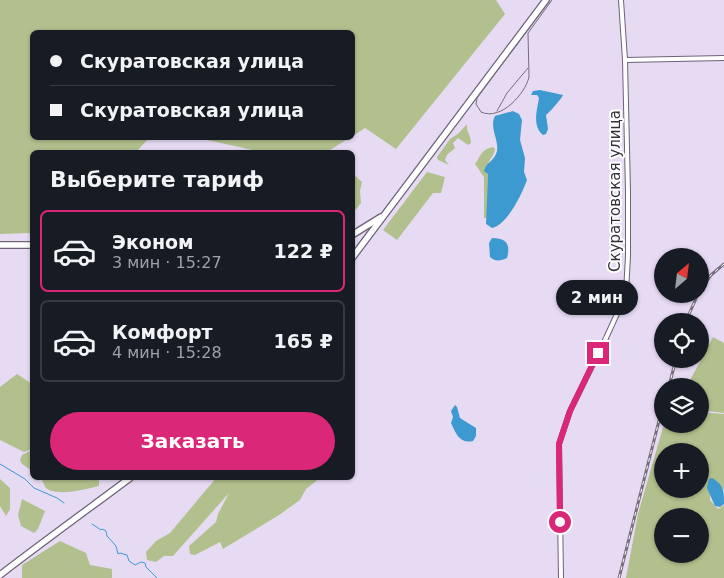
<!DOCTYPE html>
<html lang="ru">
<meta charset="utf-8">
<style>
:root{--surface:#171b24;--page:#242831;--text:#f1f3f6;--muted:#9ea1a6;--line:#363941;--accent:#db2777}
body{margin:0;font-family:"DejaVu Sans",sans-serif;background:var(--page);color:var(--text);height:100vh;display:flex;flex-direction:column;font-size:19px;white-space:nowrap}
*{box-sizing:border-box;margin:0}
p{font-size:16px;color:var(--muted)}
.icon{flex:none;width:28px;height:28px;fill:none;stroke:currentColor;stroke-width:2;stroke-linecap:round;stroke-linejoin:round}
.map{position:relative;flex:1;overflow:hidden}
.side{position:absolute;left:30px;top:150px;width:325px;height:330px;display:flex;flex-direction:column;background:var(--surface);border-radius:8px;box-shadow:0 1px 4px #0004}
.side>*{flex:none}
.top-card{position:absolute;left:30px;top:30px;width:325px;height:110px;border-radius:8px;box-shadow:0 1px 4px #0004;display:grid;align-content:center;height:110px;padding:0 20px;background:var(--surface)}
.needle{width:32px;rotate:28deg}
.buttons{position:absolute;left:654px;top:248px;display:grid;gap:10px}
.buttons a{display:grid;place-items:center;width:55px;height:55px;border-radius:50%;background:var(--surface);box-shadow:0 1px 4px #0004;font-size:25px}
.end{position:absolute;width:22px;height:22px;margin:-11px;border:6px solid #db2777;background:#fff;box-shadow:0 0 0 2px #fff}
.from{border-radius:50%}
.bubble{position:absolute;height:35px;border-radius:18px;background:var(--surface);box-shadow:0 1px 4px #0004;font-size:16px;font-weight:700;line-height:35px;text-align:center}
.top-card b{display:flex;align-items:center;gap:18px;height:48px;font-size:19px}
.top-card b+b{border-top:1px solid var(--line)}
.top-card i{width:12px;height:12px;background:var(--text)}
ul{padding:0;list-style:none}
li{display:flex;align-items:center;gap:15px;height:82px;margin:0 10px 8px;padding:0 10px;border:2px solid var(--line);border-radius:8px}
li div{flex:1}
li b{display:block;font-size:19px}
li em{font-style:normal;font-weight:700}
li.on{border-color:var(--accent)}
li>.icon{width:45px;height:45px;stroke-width:1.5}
h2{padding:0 20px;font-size:22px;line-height:60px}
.primary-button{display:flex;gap:10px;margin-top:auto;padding:10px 20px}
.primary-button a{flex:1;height:58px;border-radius:30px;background:var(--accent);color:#fff;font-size:20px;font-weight:700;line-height:58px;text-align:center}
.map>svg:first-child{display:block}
</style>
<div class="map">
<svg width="724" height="578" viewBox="0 0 724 578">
<rect width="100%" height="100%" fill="#e7dbf4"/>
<g fill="#b1c08d" fill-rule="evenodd">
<polygon points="0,0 496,0 505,14 396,149 365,128 353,136 352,32 32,32 32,138 149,138 136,152 32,152 32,233 0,234"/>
<path d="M467 124C466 132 471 135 471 143L468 145 458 138 453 143 455 148 447 155 445 160 449 165 438 160 437 157 450 139 459 133Z"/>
<polygon points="198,138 349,138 327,152 262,152"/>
<path d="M493 147 495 149C494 156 489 159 488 165L490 170 488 218H484V177L475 164C481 156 481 149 493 147Z"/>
<polygon points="427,172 445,177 441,193 433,193 397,240 383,230"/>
<polygon points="353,174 362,182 360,191 361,203 353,213"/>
<polygon points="713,337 724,343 724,413 700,410 700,386 687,386"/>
<polygon points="17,374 32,384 32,449 24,452 0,440 0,387"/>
<path d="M700 412 724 414V490L711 478 710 500 718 509 724 505V578H626L638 514 664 424H700ZM662 451H700V489H662ZM662 516H700V554H662Z"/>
<polygon points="32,450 32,471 22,464 20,460 22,455"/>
<path d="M40 478H99V486C87 489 57 497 46 488 44 486 43 480 40 478Z"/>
<polygon points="216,478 320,478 306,489 300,500 279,515 223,549 220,542 195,555 190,554 189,546 216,522 218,514 229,493 173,556 164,556 156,562 147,560 146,552 156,541 170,533"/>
<polygon points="0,479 10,488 10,509 6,516 0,506"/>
<polygon points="22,499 45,511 38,529 34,533 21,526 18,515"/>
<polygon points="60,541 86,553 90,565 112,569 112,578 22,578 22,565"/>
</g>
<g fill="#3d9ad0">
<path d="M540 90 563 95C562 98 550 112 546 115L548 129 546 134 543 135C532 126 537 110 539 98L537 95H531L533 91Z"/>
<path d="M513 111 519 114 522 120 520 140 525 158 524 172 527 180C522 194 507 225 492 228L486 224 488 177V174L484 171C486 162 495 161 497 151 499 140 489 127 495 116Z"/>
<path d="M492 238C506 238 511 244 507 258 501 261 495 262 490 257L489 243Z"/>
<path d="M455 405 457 407 460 418 476 428V436L473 441C460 444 456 434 451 423L453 417 451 411Z"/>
<path d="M712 478C724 485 724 491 724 504L720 507 715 506 707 488 709 479Z"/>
</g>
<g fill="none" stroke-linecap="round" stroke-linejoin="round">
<g stroke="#3d9ad0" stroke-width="1">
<polyline points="0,464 25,479 34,488 57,498 64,503"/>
<polyline points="92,524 101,530 102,529 106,531 107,536 116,546 118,554 120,553 127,555 129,561 135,565 141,562 145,563 146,567 157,578"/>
</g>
<g stroke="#6d6278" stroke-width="6">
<g id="minor">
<polyline points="625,60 724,58"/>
<polyline points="561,578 559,444 570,411 606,338 622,303 626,292 628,256 628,192 625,60 621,0"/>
</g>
</g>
<g stroke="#6d6278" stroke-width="8">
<g id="major">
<polyline points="352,235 381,217"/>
<polyline points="0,245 32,245"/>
<polyline points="352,258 546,0"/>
<path d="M0 575C43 542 87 510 130 478"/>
</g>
</g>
<use href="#minor" stroke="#fff" stroke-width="4"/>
<use href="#major" stroke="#fff" stroke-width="5.5"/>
<g stroke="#766e7e" stroke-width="1">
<path d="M550 0 477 98 476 104 481 112C501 121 525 94 529 77L528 33 552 0"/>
<polyline points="497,111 507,93 528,68"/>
</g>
<g stroke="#766e7e" stroke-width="3">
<g id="rail">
<polyline points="700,290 711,275 724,264"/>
<polyline points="686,321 698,294"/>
<polyline points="669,386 676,359"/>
<polyline points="619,578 662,409"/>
</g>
</g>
<use href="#rail" stroke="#fff" stroke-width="1" stroke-dasharray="4" stroke-linecap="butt"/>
</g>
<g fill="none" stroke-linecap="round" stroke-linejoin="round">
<polyline stroke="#db2777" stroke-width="6" points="560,522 559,444 570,411 598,353"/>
</g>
<g text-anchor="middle" stroke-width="4" stroke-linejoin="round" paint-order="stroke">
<g font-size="15" fill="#342f39" stroke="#fff">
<text transform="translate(615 191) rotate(-90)" y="5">Скуратовская улица</text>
</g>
</g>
</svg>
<div class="buttons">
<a><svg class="needle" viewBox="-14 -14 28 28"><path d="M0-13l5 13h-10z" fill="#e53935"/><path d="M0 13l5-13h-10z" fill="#9ea1a6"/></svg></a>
<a><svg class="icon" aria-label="locate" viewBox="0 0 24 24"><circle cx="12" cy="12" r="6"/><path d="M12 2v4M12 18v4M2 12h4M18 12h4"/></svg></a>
<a><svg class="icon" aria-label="layers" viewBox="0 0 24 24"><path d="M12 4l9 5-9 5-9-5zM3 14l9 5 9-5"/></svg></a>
<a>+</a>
<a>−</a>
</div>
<i class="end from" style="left:560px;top:522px"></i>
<i class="end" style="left:598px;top:353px"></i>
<div class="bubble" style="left:556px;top:280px;width:82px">2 мин</div>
<div class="top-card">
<b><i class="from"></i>Скуратовская улица</b>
<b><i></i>Скуратовская улица</b>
</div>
<section class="side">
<h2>Выберите тариф</h2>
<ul>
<li class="on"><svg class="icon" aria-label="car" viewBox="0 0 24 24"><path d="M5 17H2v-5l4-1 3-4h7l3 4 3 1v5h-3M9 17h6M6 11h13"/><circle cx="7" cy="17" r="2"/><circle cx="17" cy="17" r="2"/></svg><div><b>Эконом</b><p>3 мин · 15:27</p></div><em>122 ₽</em></li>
<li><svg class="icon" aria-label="car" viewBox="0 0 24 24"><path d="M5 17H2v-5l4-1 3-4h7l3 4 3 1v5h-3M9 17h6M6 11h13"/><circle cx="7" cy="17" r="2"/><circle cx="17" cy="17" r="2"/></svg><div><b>Комфорт</b><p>4 мин · 15:28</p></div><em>165 ₽</em></li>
</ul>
<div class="primary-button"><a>Заказать</a></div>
</section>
</div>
